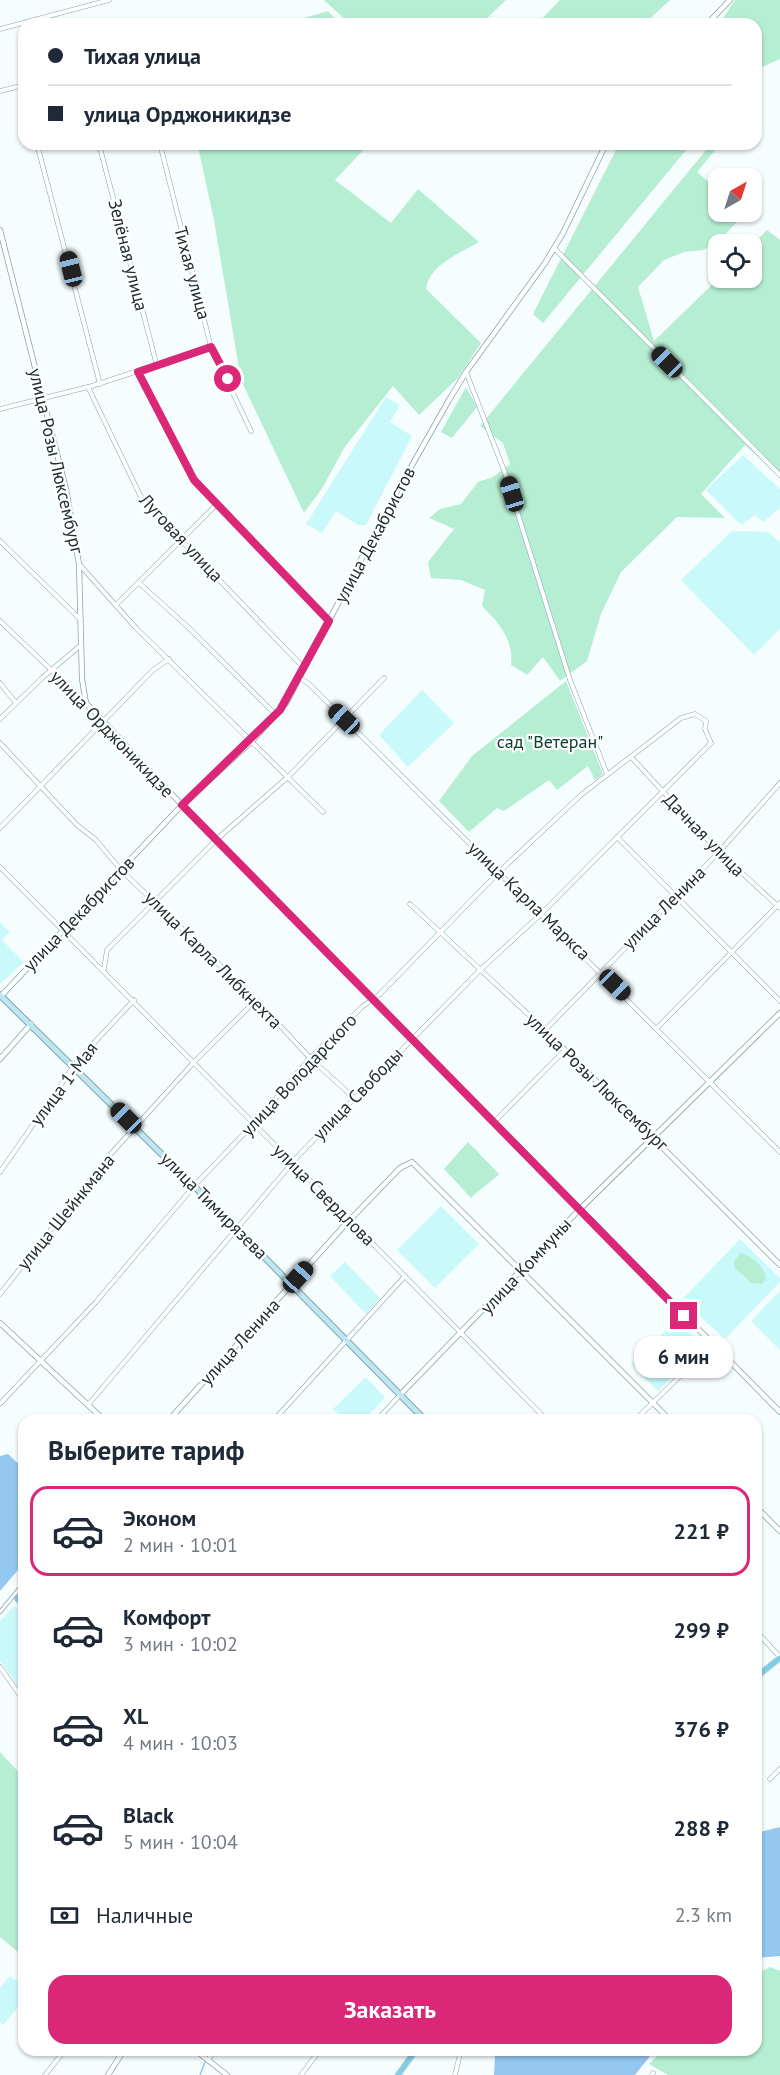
<!DOCTYPE html>
<html lang="ru">
<meta charset="utf-8">
<style>
:root{--surface:#fff;--page:#f6f6f7;--text:#1f2937;--muted:#747a83;--line:#e0e1e3;--accent:#db2777}
body{margin:0;font-family:"PT Sans",sans-serif;background:var(--page);color:var(--text);height:100vh;display:flex;flex-direction:column;font-size:22px;white-space:nowrap}
*{box-sizing:border-box;margin:0}
p{font-size:20px;color:var(--muted)}
.icon{flex:none;width:33px;height:33px;fill:none;stroke:currentColor;stroke-width:2;stroke-linecap:round;stroke-linejoin:round}
.map{position:relative;flex:1;overflow:hidden}
.drawer{position:absolute;left:18px;top:1414px;width:744px;height:642px;display:flex;flex-direction:column;background:var(--surface);border-radius:18px;box-shadow:0 2px 4px #0004}
.drawer>*{flex:none}
.guide{position:absolute;left:18px;top:18px;width:744px;height:132px;border-radius:18px;box-shadow:0 2px 4px #0004;display:grid;align-content:center;height:132px;padding:0 30px;background:var(--surface)}
.needle{width:39px;rotate:39deg}
.controls{position:absolute;left:708px;top:168px;display:grid;gap:12px}
.controls a{display:grid;place-items:center;width:54px;height:54px;border-radius:12px;background:var(--surface);box-shadow:0 2px 4px #0004;font-size:30px}
.end{position:absolute;width:27px;height:27px;margin:-14px;border:8px solid #db2777;background:#fff;box-shadow:0 0 0 3px #fff}
.from{border-radius:50%}
.bubble{position:absolute;height:42px;border-radius:18px;background:var(--surface);box-shadow:0 2px 4px #0004;font-size:20px;font-weight:600;line-height:42px;text-align:center}
.car{position:absolute;width:18px;height:36px;margin:-18px -9px;border-radius:8px;box-shadow:0 0 4px 2px #0007;background:linear-gradient(#222 24%,#8ab4d8 0 40%,#222 0 76%,#8ab4d8 0 86%,#222 0)}
.guide b{display:flex;align-items:center;gap:21px;height:57px;font-size:22px}
.guide b+b{border-top:2px solid var(--line)}
.guide i{width:15px;height:15px;background:var(--text)}
ul{padding:0;list-style:none}
li{display:flex;align-items:center;gap:18px;height:90px;margin:0 12px 9px;padding:0 18px;border:3px solid transparent;border-radius:18px}
li div{flex:1}
li b{display:block;font-size:22px}
li em{font-style:normal;font-weight:600}
li.current{border-color:var(--accent)}
li>.icon{width:54px;height:54px;stroke-width:1.5}
h2{padding:0 30px;font-size:27px;line-height:72px}
.pay{display:flex;align-items:center;gap:15px;height:66px;padding:0 30px;font-size:22px}
.pay p{margin-inline-start:auto}
.action{display:flex;gap:12px;margin-top:auto;padding:12px 30px}
.action a{flex:1;height:69px;border-radius:18px;background:var(--accent);color:#fff;font-size:24px;font-weight:600;line-height:69px;text-align:center}
.map>svg:first-child{display:block}
</style>
<div class="map">
<svg width="780" height="2075" viewBox="0 0 780 2075">
<rect width="100%" height="100%" fill="#f6fdfe"/>
<g fill="#caf9fc">
<polygon points="386,397 400,405 390,422 412,436 366,525 358,525 336,511 322,533 306,524"/>
<polygon points="743,455 780,489 780,508 763,522 755,515 741,525 706,490"/>
<polygon points="732,531 769,532 780,543 780,629 754,655 681,580"/>
<polygon points="422,690 454,723 408,767 379,735"/>
<polygon points="0,922 10,932 2,940 24,962 0,984"/>
<polygon points="441,1206 479,1244 435,1288 397,1250"/>
<polygon points="740,1239 780,1278 780,1282 725,1339 682,1300"/>
<polygon points="345,1262 380,1298 366,1314 330,1276"/>
<polygon points="780,1291 780,1350 751,1321"/>
<polygon points="677,1320 704,1347 658,1391 631,1364"/>
<polygon points="366,1377 385,1398 364,1420 355,1416 351,1420 346,1420 333,1409"/>
<polygon points="14,1606 24,1614 24,1696 0,1660 0,1621"/>
<polygon points="10,1976 24,1986 24,2000 3,2025 0,2022 0,1988"/>
</g>
<g fill="#b5eed2">
<polygon points="324,0 506,0 481,24 350,24"/>
<polygon points="560,0 670,0 644,24 537,24"/>
<polygon points="735,0 780,0 780,59 762,67 756,72 756,24 719,24"/>
<polygon points="328,11 340,24 283,24"/>
<path d="M207 144H369L335 180 391 223 418 189 479 242C459 254 430 264 426 289L481 343 458 378 419 415 393 386 344 448 323 487 304 513 241 380 214 220 198 147Z"/>
<polygon points="619,144 691,144 543,323 533,314"/>
<path d="M711 144H720L697 172 718 190V212H746L720 240 703 250 684 252 664 260 638 287 654 341 719 278H752V245L767 230 780 240V476L745 445 701 494 725 518 677 517 621 572 601 614 587 661 560 681 543 657 527 675 511 665C514 640 499 623 482 606L485 590 461 580 431 578 428 562 454 529 429 518 440 509 461 504 478 482 493 477 510 464 503 443 480 426Z"/>
<polygon points="466,387 477,407 452,438 441,432"/>
<polygon points="566,681 603,774 595,780 588,766 557,790 549,780 504,811 497,808 469,832 439,801 472,756"/>
<path d="M468 1142 499 1174C490 1184 480 1188 471 1198L444 1169Z"/>
<path d="M740 1253C751 1254 764 1267 766 1278L762 1284 751 1283 735 1268 734 1262Z"/>
<polygon points="0,1752 24,1778 24,1957 0,1937"/>
<polygon points="770,1967 780,1971 780,2075 668,2075 649,2064 662,2051 756,2050 756,1974"/>
</g>
<g fill="#94c8f0">
<polygon points="8,1454 24,1469 24,1563 0,1591 0,1456"/>
<polygon points="780,1827 780,1956 756,1958 756,1833"/>
<polygon points="491,2051 654,2051 635,2075 494,2075 495,2056"/>
</g>
<g fill="none" stroke-linecap="round" stroke-linejoin="round">
<g stroke="#94c8f0" stroke-width="1.5">
<polyline points="208,2056 209,2050"/>
<polyline points="200,2075 205,2062"/>
</g>
<polyline stroke="#94c8f0" stroke-width="7" points="18,1599 24,1604"/>
<g stroke="#83a5a8" stroke-width="4.5">
<polyline id="pedestrian" points="0,1612 24,1583"/>
</g>
<g stroke="#83a5a8" stroke-width="5">
<g id="minor">
<polyline points="0,29 109,0"/>
<polyline points="21,86 24,97"/>
<polyline points="0,91 24,85"/>
<polyline points="37,144 100,384"/>
<polyline points="99,144 157,366"/>
<polyline points="160,144 211,347 251,431"/>
<polyline points="554,248 780,475"/>
<polyline points="138,372 194,480 329,621"/>
<polyline points="466,372 505,473 570,680 607,774"/>
<polyline points="88,387 140,495 148,506 304,668"/>
<polyline points="0,409 92,386 211,347"/>
<polyline points="0,541 81,620"/>
<polyline points="79,564 136,628 323,812"/>
<polyline points="139,583 189,628 276,715"/>
<polyline points="116,605 218,503"/>
<polyline points="0,621 86,703"/>
<polyline points="300,678 309,684 780,1152"/>
<polyline points="0,683 16,703"/>
<polyline points="0,719 42,678 81,645"/>
<polyline points="0,743 77,825 96,840 121,870 256,1000 310,1058 354,1098"/>
<polyline points="632,758 719,852 780,908"/>
<polyline points="0,828 153,670 169,659"/>
<polyline points="617,837 780,1001"/>
<polyline points="0,867 547,1420"/>
<polyline points="410,904 545,1030 719,852 780,783"/>
<polyline points="104,969 107,950 114,943 217,839 289,776 384,678"/>
<polyline points="657,1028 780,903"/>
<polyline points="495,1121 565,1050"/>
<polyline points="0,1172 78,1060 134,1000"/>
<polyline points="0,1294 109,1156 194,1062 256,1000"/>
<polyline points="0,1404 96,1302 194,1186 260,1117 310,1058 362,1007 380,994 499,872 581,795 681,718 695,714 706,721 705,729 711,743 541,914 480,970 298,1156 88,1405"/>
<polyline points="274,1420 405,1276"/>
<polyline points="377,1420 400,1395"/>
<polyline points="635,1420 712,1345"/>
<polyline points="756,1631 780,1657"/>
<polyline points="0,1667 24,1701"/>
<polyline points="770,1779 780,1769"/>
<polyline points="208,2060 215,2050"/>
<polyline points="45,2075 65,2050"/>
<polyline points="301,2075 320,2050"/>
<polyline points="455,2075 461,2050"/>
<polyline points="652,2075 653,2073"/>
</g>
</g>
<g stroke="#83a5a8" stroke-width="6">
<g id="tertiary">
<polyline points="707,24 730,0"/>
<polyline points="0,230 66,489 79,564 82,679 86,703 182,805 780,1412"/>
<polyline points="1,996 182,805 253,740 286,703 390,504 449,400 466,372 545,263 563,233 606,144"/>
<polyline points="545,1030 780,1265"/>
<polyline points="0,1059 31,1024"/>
<polyline points="0,1323 104,1420"/>
<polyline points="400,1395 579,1210 780,1013"/>
<polyline points="169,1420 343,1227 400,1168 412,1162 670,1420"/>
<polyline points="756,1507 780,1531"/>
<polyline points="195,2050 227,2075"/>
<polyline points="108,2075 124,2050"/>
</g>
</g>
<g stroke="#83a5a8" stroke-width="7">
<polyline id="secondary" points="0,995 194,1186 425,1420"/>
</g>
<g stroke="#d7d9da" stroke-width="7">
<g id="primary">
<polyline points="756,1677 780,1658"/>
<polyline points="398,2075 416,2050"/>
</g>
</g>
<use href="#pedestrian" stroke="#fff" stroke-width="3"/>
<use href="#minor" stroke="#fff" stroke-width="4"/>
<use href="#tertiary" stroke="#fff" stroke-width="4.5"/>
<use href="#secondary" stroke="#bee7f2" stroke-width="5"/>
<use href="#primary" stroke="#7ccfe6" stroke-width="5"/>
</g>
<g fill="none" stroke-linecap="round" stroke-linejoin="round">
<polyline stroke="#db2777" stroke-width="8" points="228,379 211,347 138,372 194,480 329,621 280,710 182,805 684,1316"/>
</g>
<g text-anchor="middle" stroke-width="4.5" stroke-linejoin="round" paint-order="stroke">
<g font-size="18" fill="#202e2f" stroke="#fff">
<text transform="translate(128 255) rotate(76)" y="6">Зелёная улица</text>
<text transform="translate(192 273) rotate(75)" y="6">Тихая улица</text>
<text transform="translate(56 461) rotate(77)" y="6">улица Розы Люксембург</text>
<text transform="translate(375 535) rotate(-62)" y="6">улица Декабристов</text>
<text transform="translate(181 538) rotate(47)" y="6">Луговая улица</text>
<text transform="translate(112 734) rotate(46)" y="6">улица Орджоникидзе</text>
<text transform="translate(704 835) rotate(46)" y="6">Дачная улица</text>
<text transform="translate(529 901) rotate(44)" y="6">улица Карла Маркса</text>
<text transform="translate(664 908) rotate(-45)" y="6">улица Ленина</text>
<text transform="translate(79 914) rotate(-46)" y="6">улица Декабристов</text>
<text transform="translate(213 960) rotate(45)" y="6">улица Карла Либкнехта</text>
<text transform="translate(299 1075) rotate(-47)" y="6">улица Володарского</text>
<text transform="translate(597 1082) rotate(44)" y="6">улица Розы Люксембург</text>
<text transform="translate(64 1084) rotate(-53)" y="6">улица 1-Мая</text>
<text transform="translate(358 1094) rotate(-46)" y="6">улица Свободы</text>
<text transform="translate(324 1195) rotate(45)" y="6">улица Свердлова</text>
<text transform="translate(214 1206) rotate(45)" y="6">улица Тимирязева</text>
<text transform="translate(66 1212) rotate(-51)" y="6">улица Шейнкмана</text>
<text transform="translate(526 1266) rotate(-47)" y="6">улица Коммуны</text>
<text transform="translate(240 1342) rotate(-48)" y="6">улица Ленина</text>
</g>
<g font-size="18" fill="#0a402c" stroke="#fff">
<text x="550" y="748">сад "Ветеран"</text>
</g>
</g>
</svg>
<div class="controls">
<a><svg class="needle" viewBox="-14 -14 28 28"><path d="M0-13l5 13h-10z" fill="#e53935"/><path d="M0 13l5-13h-10z" fill="#747a83"/></svg></a>
<a><svg class="icon" aria-label="locate" viewBox="0 0 24 24"><circle cx="12" cy="12" r="6"/><path d="M12 2v4M12 18v4M2 12h4M18 12h4"/></svg></a>
</div>
<i class="end from" style="left:228px;top:379px"></i>
<i class="end" style="left:684px;top:1316px"></i>
<div class="bubble" style="left:634px;top:1336px;width:99px">6 мин</div>
<i class="car" style="left:71px;top:269px;rotate:346deg"></i>
<i class="car" style="left:667px;top:362px;rotate:315deg"></i>
<i class="car" style="left:512px;top:494px;rotate:343deg"></i>
<i class="car" style="left:344px;top:719px;rotate:313deg"></i>
<i class="car" style="left:615px;top:985px;rotate:134deg"></i>
<i class="car" style="left:126px;top:1118px;rotate:315deg"></i>
<i class="car" style="left:298px;top:1277px;rotate:42deg"></i>
<div class="guide">
<b><i class="from"></i>Тихая улица</b>
<b><i></i>улица Орджоникидзе</b>
</div>
<section class="drawer">
<h2>Выберите тариф</h2>
<ul>
<li class="current"><svg class="icon" aria-label="car" viewBox="0 0 24 24"><path d="M5 17H2v-5l4-1 3-4h7l3 4 3 1v5h-3M9 17h6M6 11h13"/><circle cx="7" cy="17" r="2"/><circle cx="17" cy="17" r="2"/></svg><div><b>Эконом</b><p>2 мин · 10:01</p></div><em>221 ₽</em></li>
<li><svg class="icon" aria-label="car" viewBox="0 0 24 24"><path d="M5 17H2v-5l4-1 3-4h7l3 4 3 1v5h-3M9 17h6M6 11h13"/><circle cx="7" cy="17" r="2"/><circle cx="17" cy="17" r="2"/></svg><div><b>Комфорт</b><p>3 мин · 10:02</p></div><em>299 ₽</em></li>
<li><svg class="icon" aria-label="car" viewBox="0 0 24 24"><path d="M5 17H2v-5l4-1 3-4h7l3 4 3 1v5h-3M9 17h6M6 11h13"/><circle cx="7" cy="17" r="2"/><circle cx="17" cy="17" r="2"/></svg><div><b>XL</b><p>4 мин · 10:03</p></div><em>376 ₽</em></li>
<li><svg class="icon" aria-label="car" viewBox="0 0 24 24"><path d="M5 17H2v-5l4-1 3-4h7l3 4 3 1v5h-3M9 17h6M6 11h13"/><circle cx="7" cy="17" r="2"/><circle cx="17" cy="17" r="2"/></svg><div><b>Black</b><p>5 мин · 10:04</p></div><em>288 ₽</em></li>
</ul>
<div class="pay"><svg class="icon" aria-label="cash" viewBox="0 0 24 24"><path d="M3 7h18v10H3z"/><circle cx="12" cy="12" r="2"/></svg>Наличные<p>2.3 km</p></div>
<div class="action"><a>Заказать</a></div>
</section>
</div>
